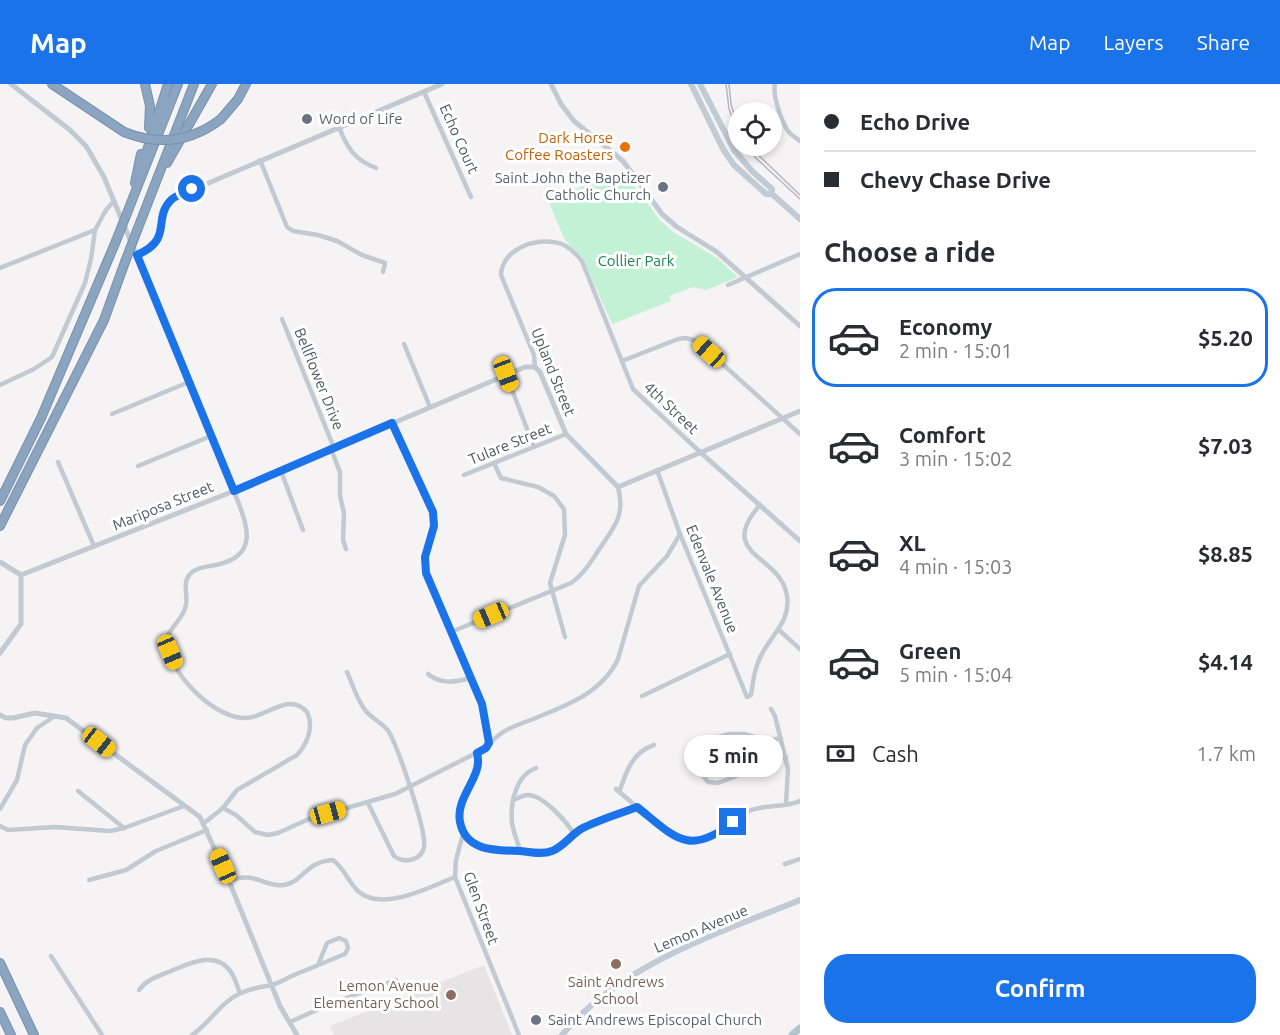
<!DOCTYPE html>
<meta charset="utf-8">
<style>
:root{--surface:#fff;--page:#f2f2f3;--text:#2b2b33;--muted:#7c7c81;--line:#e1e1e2;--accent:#1a73e8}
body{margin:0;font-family:Ubuntu,sans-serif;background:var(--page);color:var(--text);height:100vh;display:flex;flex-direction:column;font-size:22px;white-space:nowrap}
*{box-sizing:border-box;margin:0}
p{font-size:20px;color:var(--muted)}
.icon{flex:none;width:33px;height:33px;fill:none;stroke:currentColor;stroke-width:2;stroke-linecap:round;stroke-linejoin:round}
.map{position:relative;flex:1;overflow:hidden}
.sheet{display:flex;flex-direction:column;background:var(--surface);width:480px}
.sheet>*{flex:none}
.guide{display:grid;align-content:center;height:132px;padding:0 24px;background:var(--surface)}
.buttons{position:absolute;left:728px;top:18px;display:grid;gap:12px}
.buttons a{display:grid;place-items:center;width:54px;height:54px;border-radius:50%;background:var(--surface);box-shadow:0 3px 9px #0003;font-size:30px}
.end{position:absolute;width:27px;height:27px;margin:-14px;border:8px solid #1a73e8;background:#fff;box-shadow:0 0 0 3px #fff}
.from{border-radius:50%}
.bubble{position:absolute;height:42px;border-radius:21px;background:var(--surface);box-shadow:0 3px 9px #0003;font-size:20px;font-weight:700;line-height:42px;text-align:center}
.car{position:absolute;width:18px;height:36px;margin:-18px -9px;border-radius:8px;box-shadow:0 0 4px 2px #0007;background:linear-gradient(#f5c518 24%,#345 0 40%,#f5c518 0 76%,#345 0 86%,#f5c518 0)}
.guide b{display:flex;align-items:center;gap:21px;height:57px;font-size:22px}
.guide b+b{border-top:2px solid var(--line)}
.guide i{width:15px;height:15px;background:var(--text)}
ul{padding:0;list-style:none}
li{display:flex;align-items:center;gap:18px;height:99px;margin:0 12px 9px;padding:0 12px;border:3px solid transparent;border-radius:24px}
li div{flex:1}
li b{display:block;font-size:22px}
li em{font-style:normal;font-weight:700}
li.current{border-color:var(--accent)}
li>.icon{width:54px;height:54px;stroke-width:1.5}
h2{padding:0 24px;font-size:27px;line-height:72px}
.pay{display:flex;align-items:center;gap:15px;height:66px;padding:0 24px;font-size:22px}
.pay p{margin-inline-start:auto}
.action{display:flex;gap:12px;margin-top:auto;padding:12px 24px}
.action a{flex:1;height:69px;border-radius:24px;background:var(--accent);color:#fff;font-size:24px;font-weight:700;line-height:69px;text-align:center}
header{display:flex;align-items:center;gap:36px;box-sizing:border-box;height:84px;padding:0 30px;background:var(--accent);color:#fff}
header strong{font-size:28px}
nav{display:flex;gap:33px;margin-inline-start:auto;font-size:21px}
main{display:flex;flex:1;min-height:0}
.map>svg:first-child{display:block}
</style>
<header>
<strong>Map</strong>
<nav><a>Map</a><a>Layers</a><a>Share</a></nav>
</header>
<main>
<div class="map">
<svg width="800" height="951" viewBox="0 0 800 951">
<rect width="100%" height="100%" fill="#f5f3f3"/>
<polygon fill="#e6e4e5" points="484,881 512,951 334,951 330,942"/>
<polygon fill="#c3f1d5" points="622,86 660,136 673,148 717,174 738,193 706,206 693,203 669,212 671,217 612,240 583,174 565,156 548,116"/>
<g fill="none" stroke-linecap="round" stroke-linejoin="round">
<g stroke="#7690ad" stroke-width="10">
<g id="motorway">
<polyline points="52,0 124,48"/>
<polyline points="145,0 150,22 149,44"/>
<polyline points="221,35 238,15 246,0"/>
<polyline points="144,76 168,0"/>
<polyline points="167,79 212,0"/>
<polyline points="135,99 141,70"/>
<polyline points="129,124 178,0"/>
<polyline points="138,144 194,0"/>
<polyline points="0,417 41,334 116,157"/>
<polyline points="0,442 104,236 125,178"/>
<polyline points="0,879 34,951"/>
<polyline points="0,928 11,951"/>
</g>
</g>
<g stroke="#c1cad2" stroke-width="4.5">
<path d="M775 0C772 10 782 39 788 47 791 51 796 54 800 57"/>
<polyline points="424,8 471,113"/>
<path d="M339 43C347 64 355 76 376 84"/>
<polyline points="260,76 287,143 293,147 318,151 337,157 362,171 385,179 383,188"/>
<polyline points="0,184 95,146"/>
<polyline points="728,201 800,170"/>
<polyline points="282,235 334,364"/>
<polyline points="404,260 430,323"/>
<polyline points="622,277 678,255 686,254 697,257 800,350"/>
<path d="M535 283 534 271 501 191C502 163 541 151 564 161 572 165 577 171 582 177L633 305 700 368"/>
<polyline points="506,290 534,363"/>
<polyline points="0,301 34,285 52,273 85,199 91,175 95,146 106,126 114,117"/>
<polyline points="112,330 189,298"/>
<polyline points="392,339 433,427 434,442 425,473 427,489 482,620 489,659"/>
<polyline points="331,365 340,388 340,412 344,429 343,456 346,465"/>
<polyline points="58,378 94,462"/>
<polyline points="494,379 501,394 538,403 554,412 564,425 565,451 550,499 565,553"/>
<polyline points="138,382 211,352"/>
<polyline points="657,386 680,450 747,613"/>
<polyline points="281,387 303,446"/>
<polyline points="464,391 566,350"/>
<polyline points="779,546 800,565"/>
<path d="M451 548 571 499C583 491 590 479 598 467 613 444 626 433 618 403"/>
<path d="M347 588C353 601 357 616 365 626 372 635 383 639 389 648 398 664 427 747 424 763 423 768 420 772 416 774 408 778 401 777 394 772L368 719"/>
<path d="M428 590C441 601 456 598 470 594"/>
<polyline points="642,612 730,570"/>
<path d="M747 613 751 611C753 597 755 582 762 570 772 550 791 537 787 512 781 470 715 472 760 421"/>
<polyline points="771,625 775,632 788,685 786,720"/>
<polyline points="781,654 768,657 744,650 730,650 714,654 705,663 701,689 708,698 718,699 786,673"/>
<polyline points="477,668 480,680 460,726 460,737 463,750 456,776 455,793 519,951"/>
<polyline points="616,705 637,723"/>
<polyline points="78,707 124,744"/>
<path d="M619 708C627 687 631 669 654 661"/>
<path d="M514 716C518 714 523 711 528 711 543 711 567 738 574 750"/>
<path d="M223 724 236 731 255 748 268 751 278 749 309 735 395 710 486 664C497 649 511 643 528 637 562 623 601 611 618 575L639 502 667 472 680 450"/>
<polyline points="0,725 17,696 25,661 37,644 55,632"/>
<path d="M204 739 223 724 237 706 297 671C308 659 314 642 307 628 288 606 265 636 242 634 210 631 166 586 167 554 171 542 184 534 186 521 188 510 182 499 190 490 197 483 207 483 216 481 263 471 245 437 234 407"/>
<polyline points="0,742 8,746 55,743 110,747 124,744 184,722"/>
<path d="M463 750 477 761 491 767 545 769 557 764 582 745 637 723C671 750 684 771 726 743 734 737 740 730 749 727 765 720 784 724 800 717"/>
<path d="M520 767C518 758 513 748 512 739 510 719 516 691 536 684"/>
<polyline points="785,780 800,775"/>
<polyline points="89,796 126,786 156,767 207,746"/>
<path d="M229 797C255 786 264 804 284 801 303 798 306 777 333 776 345 785 348 798 359 808 383 828 430 803 455 793"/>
<polyline points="51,872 102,951"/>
<path d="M139 906C147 895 159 892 171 887 190 879 215 866 231 888 235 894 237 902 240 909"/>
<polyline points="290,938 330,920 396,896"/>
<path d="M192 951C209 940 219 920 237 911 248 905 260 903 272 901 279 899 287 894 294 891 311 884 328 877 345 870L348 864 346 857 339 854 327 859 318 881"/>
</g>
<g stroke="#c1cad2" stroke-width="5">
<polyline points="11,0 70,46 86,62 104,93 234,407"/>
<polyline points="551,0 561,20 574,37 623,77 662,130 677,143 717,168 800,242"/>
<path d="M137 171C143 169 150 166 154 162 167 147 158 123 178 112L442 0"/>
<polyline points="700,368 800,457"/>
<polyline points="0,478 21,491"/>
<polyline points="21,491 234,407 525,283 535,283 540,288 566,350 618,403 800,327"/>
<polyline points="0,569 21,540 21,491"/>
<polyline points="0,631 6,634 13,634 35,629 66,634 200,733 229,797 280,922 297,951"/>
</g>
<g stroke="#c1cbd6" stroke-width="6">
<polyline points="691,0 723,65 734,81 766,110 772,110"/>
<polyline points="700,0 734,66 752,87 772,105 772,110 800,135"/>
<path d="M562 951C621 880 717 850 800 816"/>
</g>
<polyline stroke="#b3c2d1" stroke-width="7" points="792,951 800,944"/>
<use href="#motorway" stroke="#8ba5c1" stroke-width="8"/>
<g stroke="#b5b8bd" stroke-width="1.5">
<polyline points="729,0 731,20 738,43"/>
<polyline points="749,62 800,111"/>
</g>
<g stroke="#b5b8bd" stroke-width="1.5">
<polyline points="726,0 729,25 738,50"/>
<polyline points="745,62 758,76 800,115"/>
</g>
<g stroke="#7690ad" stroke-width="10" stroke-linecap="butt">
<g id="motorway-bridge">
<path d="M124 48C159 62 191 58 221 35"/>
<polyline points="116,157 129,124"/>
<polyline points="125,178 138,144"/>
</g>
</g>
<use href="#motorway-bridge" stroke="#8ba5c1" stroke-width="8"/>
</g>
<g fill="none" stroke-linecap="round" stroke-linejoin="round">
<path stroke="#1a73e8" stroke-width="8" d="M192 105C185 108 177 111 171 116 152 135 174 155 137 171L234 407 392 339 433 428 434 442 425 473 426 489 482 620 489 659 486 664 477 669C484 693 455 712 460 738 466 768 496 766 520 767 530 768 542 771 552 767 563 763 571 751 581 745 598 736 619 730 637 723 674 752 688 774 733 738"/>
</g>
<g fill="#6b7280" stroke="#fff" stroke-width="2">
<circle cx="307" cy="35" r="6"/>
<circle cx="663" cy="103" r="6"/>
<circle cx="536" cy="936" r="6"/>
</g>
<circle fill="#e8710a" stroke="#fff" stroke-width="2" cx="625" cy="63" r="6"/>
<g fill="#8d6e63" stroke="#fff" stroke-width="2">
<circle cx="616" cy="880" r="6"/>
<circle cx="451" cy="911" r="6"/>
</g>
<g text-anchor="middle" stroke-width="6" stroke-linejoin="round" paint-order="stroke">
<g font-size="15" fill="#5b616d" stroke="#fff" text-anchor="start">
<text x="319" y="40">Word of Life</text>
<text x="651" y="99" text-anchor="end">Saint John the Baptizer<tspan x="651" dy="17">Catholic Church</tspan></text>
<text x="548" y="941">Saint Andrews Episcopal Church</text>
</g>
<g font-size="15" fill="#c56008" stroke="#fff" text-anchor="end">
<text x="613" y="59">Dark Horse<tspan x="613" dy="17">Coffee Roasters</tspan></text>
</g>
<g font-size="15" fill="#4a5661" stroke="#fff">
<text transform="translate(459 55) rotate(66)" y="5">Echo Court</text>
<text transform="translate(553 288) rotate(68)" y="5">Upland Street</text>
<text transform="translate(319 295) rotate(68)" y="5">Bellflower Drive</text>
<text transform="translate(671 324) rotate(43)" y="5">4th Street</text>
<text transform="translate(510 360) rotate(-22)" y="5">Tulare Street</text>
<text transform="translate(163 422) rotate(-22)" y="5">Mariposa Street</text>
<text transform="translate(712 495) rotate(68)" y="5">Edenvale Avenue</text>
<text transform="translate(481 824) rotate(70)" y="5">Glen Street</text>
<text transform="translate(701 845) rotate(-23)" y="5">Lemon Avenue</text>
</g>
<g font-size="15" fill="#17864f" stroke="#fff">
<text x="636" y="182">Collier Park</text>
</g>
<g font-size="15" fill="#785e54" stroke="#fff">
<text x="616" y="903">Saint Andrews<tspan x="616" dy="17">School</tspan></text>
<text x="439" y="907" text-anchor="end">Lemon Avenue<tspan x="439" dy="17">Elementary School</tspan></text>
</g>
</g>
</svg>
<div class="buttons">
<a><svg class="icon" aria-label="locate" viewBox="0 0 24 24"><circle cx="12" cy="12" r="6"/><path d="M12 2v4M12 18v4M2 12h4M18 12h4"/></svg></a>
</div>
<i class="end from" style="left:192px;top:105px"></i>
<i class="end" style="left:733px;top:738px"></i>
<div class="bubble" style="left:684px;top:651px;width:99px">5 min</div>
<i class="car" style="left:709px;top:268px;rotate:312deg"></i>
<i class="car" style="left:506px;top:290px;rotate:159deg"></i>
<i class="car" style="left:491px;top:531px;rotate:247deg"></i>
<i class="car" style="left:170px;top:568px;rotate:157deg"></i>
<i class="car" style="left:99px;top:658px;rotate:128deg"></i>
<i class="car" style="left:328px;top:729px;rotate:75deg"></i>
<i class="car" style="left:223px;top:782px;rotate:336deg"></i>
</div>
<section class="sheet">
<div class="guide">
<b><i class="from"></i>Echo Drive</b>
<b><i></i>Chevy Chase Drive</b>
</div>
<h2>Choose a ride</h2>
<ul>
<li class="current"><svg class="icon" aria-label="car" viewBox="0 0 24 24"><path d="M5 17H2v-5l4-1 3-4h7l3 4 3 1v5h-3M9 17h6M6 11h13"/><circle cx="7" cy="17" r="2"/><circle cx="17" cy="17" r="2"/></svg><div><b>Economy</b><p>2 min · 15:01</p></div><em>$5.20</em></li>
<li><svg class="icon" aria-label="car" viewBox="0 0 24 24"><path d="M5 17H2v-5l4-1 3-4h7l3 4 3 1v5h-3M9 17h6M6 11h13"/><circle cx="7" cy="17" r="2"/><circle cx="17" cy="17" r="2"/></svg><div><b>Comfort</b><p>3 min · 15:02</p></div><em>$7.03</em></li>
<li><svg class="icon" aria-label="car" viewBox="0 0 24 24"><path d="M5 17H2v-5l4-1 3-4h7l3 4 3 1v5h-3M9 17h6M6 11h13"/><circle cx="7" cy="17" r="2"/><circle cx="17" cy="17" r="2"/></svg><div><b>XL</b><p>4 min · 15:03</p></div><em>$8.85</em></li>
<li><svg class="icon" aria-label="car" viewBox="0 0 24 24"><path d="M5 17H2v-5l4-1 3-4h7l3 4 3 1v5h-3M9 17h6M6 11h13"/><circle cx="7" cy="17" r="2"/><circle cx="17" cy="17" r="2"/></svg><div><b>Green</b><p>5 min · 15:04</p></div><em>$4.14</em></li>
</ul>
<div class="pay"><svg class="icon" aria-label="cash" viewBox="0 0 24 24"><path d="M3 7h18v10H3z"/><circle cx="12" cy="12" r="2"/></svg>Cash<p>1.7 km</p></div>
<div class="action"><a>Confirm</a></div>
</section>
</main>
